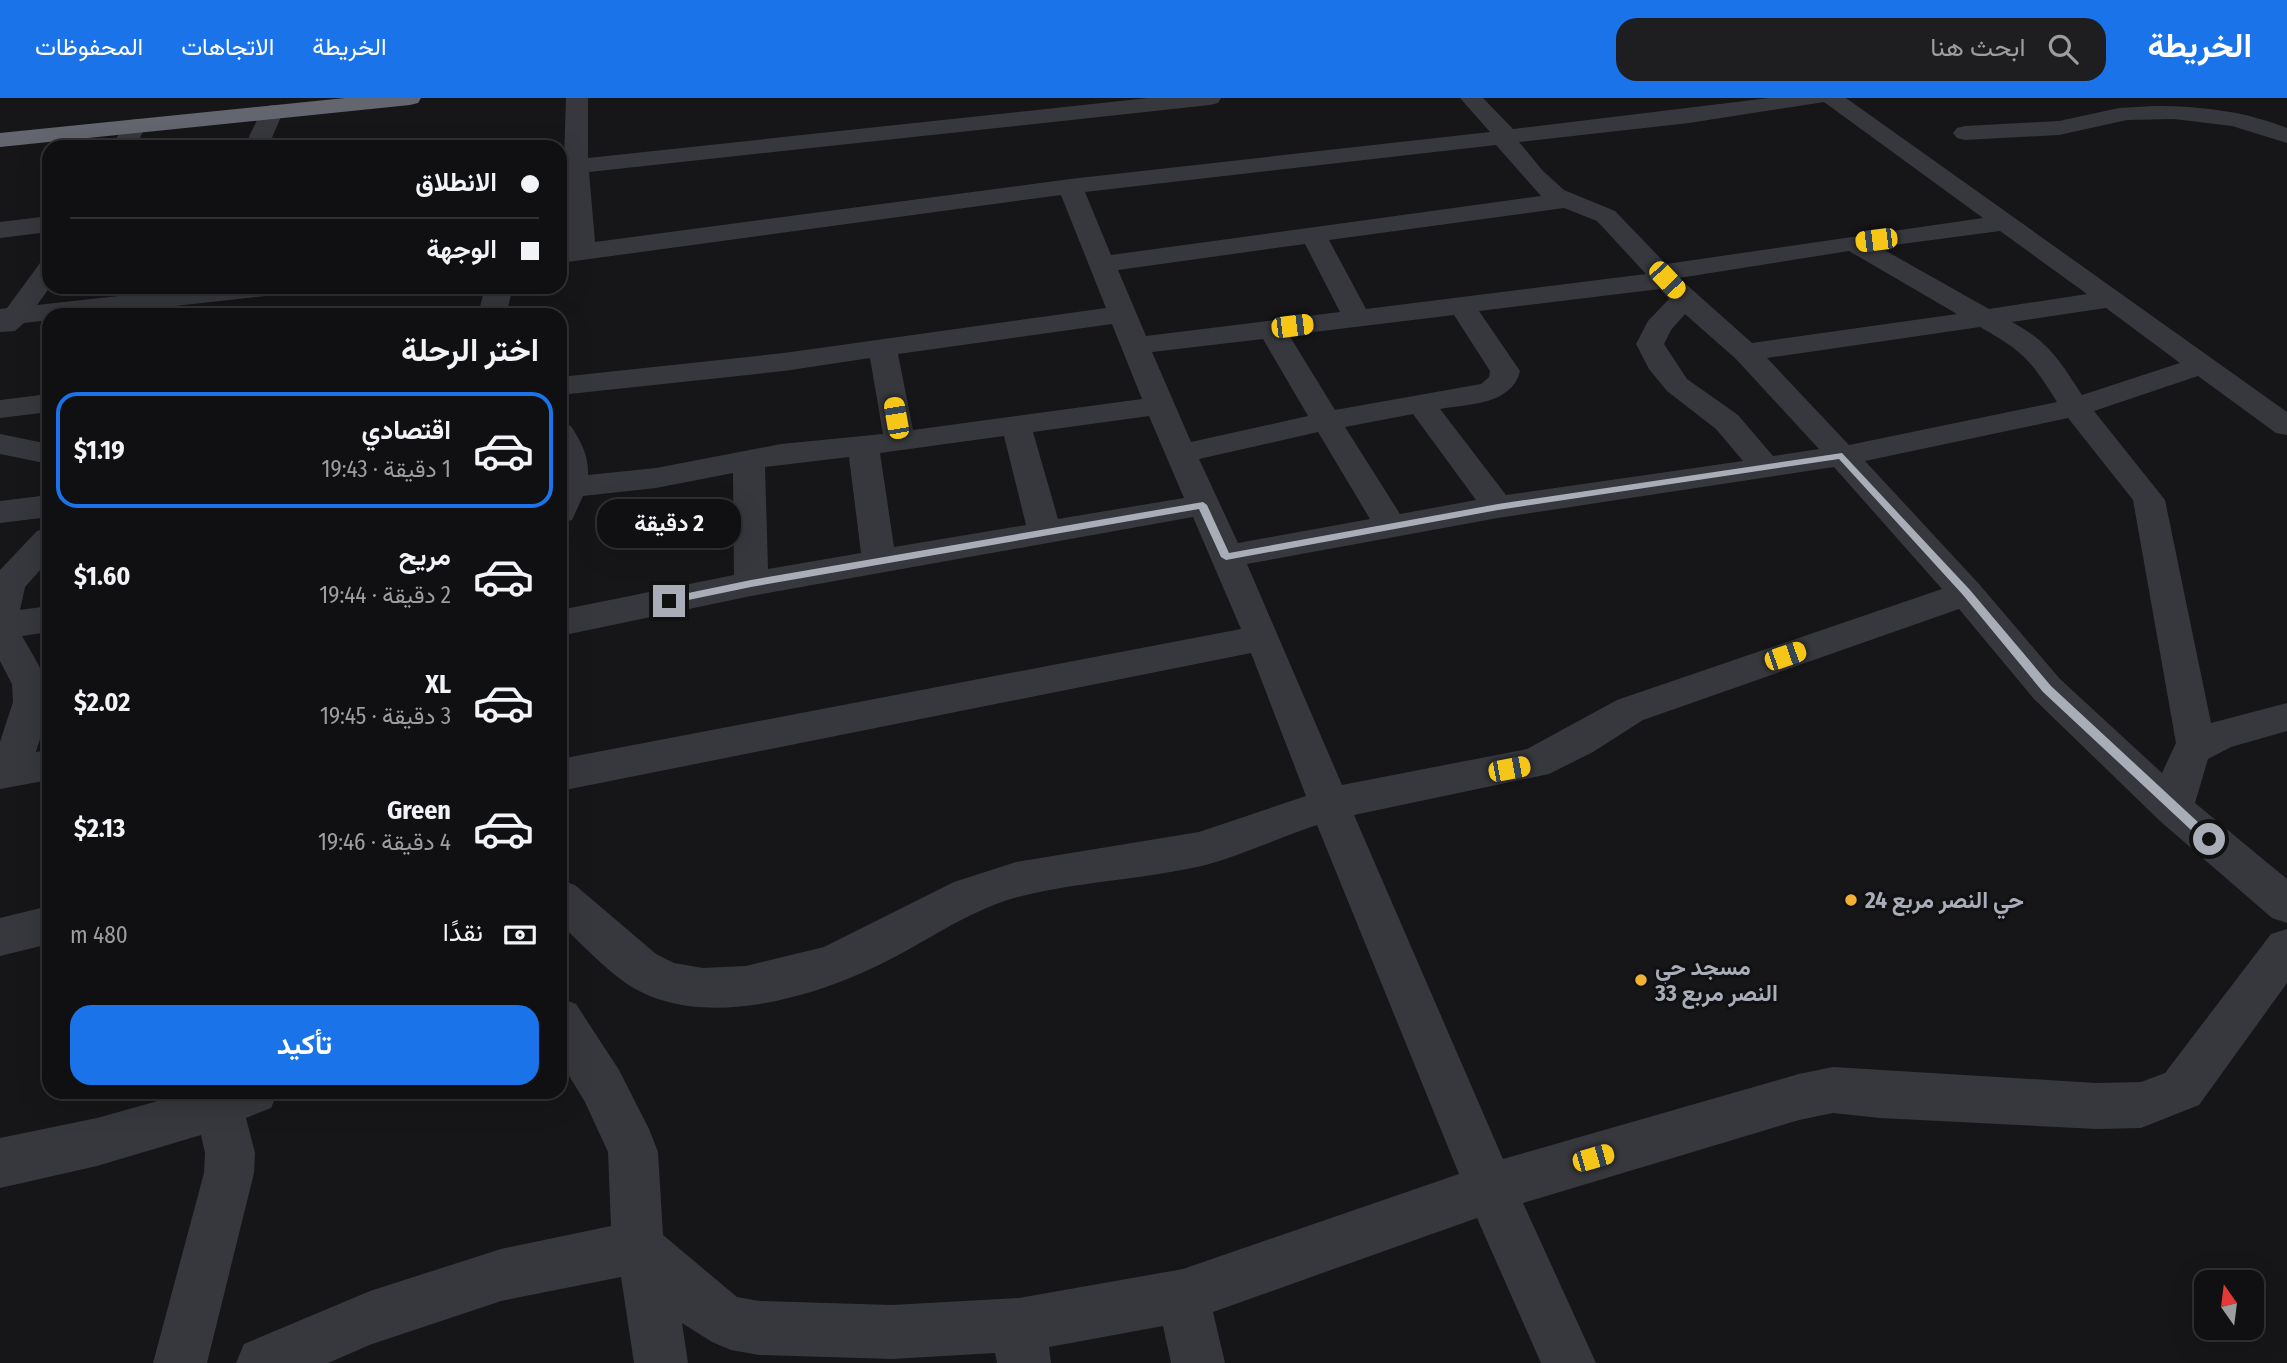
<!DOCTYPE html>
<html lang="ar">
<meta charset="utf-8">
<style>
:root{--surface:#101012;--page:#1e1e20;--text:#f1f3f6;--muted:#9c9d9f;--line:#303032;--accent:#1a73e8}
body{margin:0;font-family:"Fira Sans Condensed",Vazirmatn,sans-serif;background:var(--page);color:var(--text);direction:rtl;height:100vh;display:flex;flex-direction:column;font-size:26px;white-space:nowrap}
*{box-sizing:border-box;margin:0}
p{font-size:23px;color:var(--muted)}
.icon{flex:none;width:38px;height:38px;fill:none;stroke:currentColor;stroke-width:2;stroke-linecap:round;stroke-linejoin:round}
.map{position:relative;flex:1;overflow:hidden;direction:ltr}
.sheet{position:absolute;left:42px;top:210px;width:525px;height:791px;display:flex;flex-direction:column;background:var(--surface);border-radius:21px;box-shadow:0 7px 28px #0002,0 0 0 2px var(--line);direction:rtl}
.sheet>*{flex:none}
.top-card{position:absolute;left:42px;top:42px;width:525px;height:154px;border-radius:21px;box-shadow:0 7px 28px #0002,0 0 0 2px var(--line);direction:rtl;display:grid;align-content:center;height:154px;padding:0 28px;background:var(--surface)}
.needle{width:46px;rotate:346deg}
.tools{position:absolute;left:2194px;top:1172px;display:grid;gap:14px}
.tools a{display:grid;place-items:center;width:70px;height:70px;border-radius:14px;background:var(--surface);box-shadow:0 7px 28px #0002,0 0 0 2px var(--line);font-size:35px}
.end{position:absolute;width:32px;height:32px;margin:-16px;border:9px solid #a8adb8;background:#111;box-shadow:0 0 0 4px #111}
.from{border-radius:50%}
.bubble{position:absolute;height:49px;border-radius:21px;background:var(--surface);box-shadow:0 7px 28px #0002,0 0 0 2px var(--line);font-size:23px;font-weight:700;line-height:49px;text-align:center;direction:rtl}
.car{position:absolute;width:21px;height:42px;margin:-21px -10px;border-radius:9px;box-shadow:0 0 5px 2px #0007;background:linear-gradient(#f5c518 24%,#345 0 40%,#f5c518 0 76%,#345 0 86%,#f5c518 0)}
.top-card b{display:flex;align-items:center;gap:24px;height:66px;font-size:26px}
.top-card b+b{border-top:2px solid var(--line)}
.top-card i{width:18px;height:18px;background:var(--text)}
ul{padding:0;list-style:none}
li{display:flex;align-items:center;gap:21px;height:116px;margin:0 14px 10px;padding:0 14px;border:4px solid transparent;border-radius:21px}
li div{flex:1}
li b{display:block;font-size:26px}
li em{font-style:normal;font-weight:700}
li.active{border-color:var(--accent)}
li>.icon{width:63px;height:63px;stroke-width:1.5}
h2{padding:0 28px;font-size:32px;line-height:84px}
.pay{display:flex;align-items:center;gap:18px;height:77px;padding:0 28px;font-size:26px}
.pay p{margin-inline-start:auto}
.primary-button{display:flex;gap:14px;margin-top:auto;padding:14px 28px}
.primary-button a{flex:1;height:80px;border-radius:21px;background:var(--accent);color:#fff;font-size:28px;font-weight:700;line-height:80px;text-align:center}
header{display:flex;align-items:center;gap:42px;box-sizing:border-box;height:98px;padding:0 35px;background:var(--accent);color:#fff}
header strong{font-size:33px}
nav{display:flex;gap:38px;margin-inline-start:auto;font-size:24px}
.search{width:490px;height:63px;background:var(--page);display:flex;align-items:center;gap:18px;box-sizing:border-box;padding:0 24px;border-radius:21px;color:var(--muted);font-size:26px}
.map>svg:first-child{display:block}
</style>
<header>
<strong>الخريطة</strong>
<div class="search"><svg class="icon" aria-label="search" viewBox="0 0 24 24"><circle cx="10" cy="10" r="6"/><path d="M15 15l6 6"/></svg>ابحث هنا</div>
<nav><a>الخريطة</a><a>الاتجاهات</a><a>المحفوظات</a></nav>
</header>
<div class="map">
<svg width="2287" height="1265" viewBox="0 0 2287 1265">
<rect width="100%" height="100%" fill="#161618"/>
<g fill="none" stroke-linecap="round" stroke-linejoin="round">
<g fill="#37383d" fill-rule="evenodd">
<path d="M566 0H588V60L1148 0H1221L1218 5 1210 7 589 74 595 144 1070 81 1490 34 1460 0H1483L1513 31 1769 0H1846L2287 314V337L2276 335 2198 278 2094 313 2165 402 2211 625 2287 605V633L2231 649 2208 661 2195 705 2287 781V825L2272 820 2160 723 2034 601 1959 511 1643 622 1593 654 1549 676 1354 717 1503 1061 1799 976 1833 969 2096 985 2141 984 2165 975 2271 836 2287 831V885L2199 1007 2141 1030 2096 1031 1880 1020 1833 1015 1799 1022 1523 1105 1596 1265H1541L1477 1120 1213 1214 1225 1265H1171L1163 1228 1049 1249 1051 1265H997L995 1255 892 1261 759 1257 731 1252 712 1244 682 1225 688 1265H634L621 1179 501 1203 372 1246 328 1265H236L244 1246 370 1193 501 1151 611 1128 608 1054 585 1004 560 963V900L576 906 619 972 649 1031 658 1054 663 1137 737 1199 759 1203 892 1207 1019 1200 1183 1171 1459 1076 1317 727C1278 740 1238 759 1197 769 1137 782 1074 784 1014 800 966 814 926 844 881 866 810 901 694 935 623 883 601 867 581 845 560 826V782L575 787 656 856 674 865 703 870 746 868 824 849 954 784 1016 764 1199 734 1306 698 1251 555 560 693V661L1241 531 1193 419 751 498 560 538V512L734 477 733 375 656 390 583 398 572 422 560 425V326L571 328C581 344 589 358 588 377L656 370 781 346 883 336 870 260 784 273 560 297V279L784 255 1106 210 1061 97 560 165V149L569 148 565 77H560V63L564 62ZM1824 4 1983 120 1666 166 1615 113 1564 92 1543 73 1519 44 1689 25ZM1496 47 1541 98 1111 157 1085 94ZM1564 110 1597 123 1646 176 1366 211 1329 142ZM2000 133 2087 196 1989 211 1879 149ZM1305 146 1340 214 1146 238 1118 172ZM1849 153 1957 216 1752 245 1679 180ZM1660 191 1669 201 1648 223 1636 246 1649 271 1667 293 1716 331 1743 363 1506 397 1440 311C1468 306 1512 307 1520 273L1479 213ZM2106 210 2180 265 2082 297C2059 262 2050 245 2012 224ZM1685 216 1736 261 1819 351 1773 358 1738 317 1687 281 1664 246 1671 232ZM1454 217 1490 273 1489 279 1481 286 1335 312 1289 237ZM1112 226 1142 301 913 332 898 256ZM1980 229C2024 254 2030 261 2057 304L1849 347 1767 260ZM1263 241 1308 318 1191 344 1152 254ZM1413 316 1476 402 1400 416 1345 329ZM1149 318 1184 400 1058 421 1033 334ZM2068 320 2133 402 2176 645 2162 675 2060 581 1979 486 1865 363ZM1318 334 1370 421 1238 445 1199 361ZM1004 338 1026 427 894 449 880 355ZM849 359 861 455 768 471 765 369ZM1834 369 1942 491 1617 602 1527 651 1342 687 1247 466 1498 420Z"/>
<polygon points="272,7 280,9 283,14 268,49 244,49 261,14 264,9"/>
<path d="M2154 8C2199 8 2245 13 2287 30V45L2232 28 2174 21 2127 22 2059 37 1965 42 1957 40 1953 35 1957 30 1965 28 2059 23 2119 10Z"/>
<polygon points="135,21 143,23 146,28 135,49 111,49 127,23"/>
<polygon points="49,118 49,134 0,140 0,124"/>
<polygon points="49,163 50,189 37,207 200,189 289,189 285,195 275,197 94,217 49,217 49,222 24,225 15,233 0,234 0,211 7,210 40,165"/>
<polygon points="485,189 513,189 506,217 478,217"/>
<polygon points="49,296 49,314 0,320 0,302"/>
<polygon points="0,336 49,346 49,366 0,356"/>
<polygon points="49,397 49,419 0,425 0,403"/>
<path d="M49 430V462L25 489 20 512 49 508V534L22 538C54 593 55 592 36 654L49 652V682L0 691V644L13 604 12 586 0 563V472L37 433Z"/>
<polygon points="49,808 49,846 0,858 0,820"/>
<polygon points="190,994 278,994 271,1010 246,1020 255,1055 254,1075 207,1265 153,1265 204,1075 205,1055 201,1037 97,1068 0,1090 0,1040 97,1020"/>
</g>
<polygon fill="#63666e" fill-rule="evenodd" points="345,0 421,0 418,5 410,7 0,49 0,35"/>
</g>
<polygon fill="#a8adb8" points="1842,355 1970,492 2051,588 2213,738 2213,745 2205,745 2043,594 1963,497 1839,361 1498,412 1226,462 1221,459 1199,411 751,489 669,506 664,503 669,499 751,482 1203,404 1207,407 1229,455 1498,406"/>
<g fill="#f2b134" stroke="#111113" stroke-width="2.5">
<circle cx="1851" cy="802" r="7"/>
<circle cx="1641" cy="882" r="7"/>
</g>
<g text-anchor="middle" stroke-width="6" stroke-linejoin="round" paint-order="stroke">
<g font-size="23" font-weight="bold" fill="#a8adb8" stroke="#111113" text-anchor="start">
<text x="1865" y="810">حي النصر مربع 24</text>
<text x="1655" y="877">مسجد حي<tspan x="1655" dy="26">النصر مربع 33</tspan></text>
</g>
</g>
</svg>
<div class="tools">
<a><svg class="needle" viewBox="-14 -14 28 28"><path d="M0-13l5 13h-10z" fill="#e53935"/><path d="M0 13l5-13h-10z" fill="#9c9d9f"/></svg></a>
</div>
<i class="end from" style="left:2209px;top:741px"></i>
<i class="end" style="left:669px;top:503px"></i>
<div class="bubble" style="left:597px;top:401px;width:144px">2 دقيقة</div>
<i class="car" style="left:1876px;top:142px;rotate:263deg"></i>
<i class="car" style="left:1667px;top:182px;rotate:137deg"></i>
<i class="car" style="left:1292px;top:228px;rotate:83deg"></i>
<i class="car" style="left:896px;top:320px;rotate:350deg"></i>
<i class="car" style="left:1785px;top:558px;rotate:71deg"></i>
<i class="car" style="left:1509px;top:671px;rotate:79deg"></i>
<i class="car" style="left:1593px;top:1060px;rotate:74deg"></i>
<div class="top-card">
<b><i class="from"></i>الانطلاق</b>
<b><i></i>الوجهة</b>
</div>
<section class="sheet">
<h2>اختر الرحلة</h2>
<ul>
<li class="active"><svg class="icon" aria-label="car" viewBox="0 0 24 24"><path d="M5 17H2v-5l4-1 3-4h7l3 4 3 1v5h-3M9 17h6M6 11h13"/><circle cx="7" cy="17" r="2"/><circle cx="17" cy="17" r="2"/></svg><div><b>اقتصادي</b><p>1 دقيقة · 19:43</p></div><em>$1.19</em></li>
<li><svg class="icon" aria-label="car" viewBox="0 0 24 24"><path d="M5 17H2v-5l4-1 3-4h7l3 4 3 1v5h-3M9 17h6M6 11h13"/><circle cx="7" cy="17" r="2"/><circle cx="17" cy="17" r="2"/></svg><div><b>مريح</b><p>2 دقيقة · 19:44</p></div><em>$1.60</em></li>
<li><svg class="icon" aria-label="car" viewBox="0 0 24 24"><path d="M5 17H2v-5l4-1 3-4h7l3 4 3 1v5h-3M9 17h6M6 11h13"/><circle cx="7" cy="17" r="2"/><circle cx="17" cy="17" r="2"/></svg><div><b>XL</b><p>3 دقيقة · 19:45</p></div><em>$2.02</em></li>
<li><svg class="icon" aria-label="car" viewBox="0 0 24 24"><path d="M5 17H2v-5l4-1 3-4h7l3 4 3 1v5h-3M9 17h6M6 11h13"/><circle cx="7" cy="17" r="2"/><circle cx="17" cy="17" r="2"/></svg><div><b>Green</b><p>4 دقيقة · 19:46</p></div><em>$2.13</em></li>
</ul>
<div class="pay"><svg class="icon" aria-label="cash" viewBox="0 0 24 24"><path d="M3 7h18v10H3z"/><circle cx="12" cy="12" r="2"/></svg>نقدًا<p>480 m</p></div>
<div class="primary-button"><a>تأكيد</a></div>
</section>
</div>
